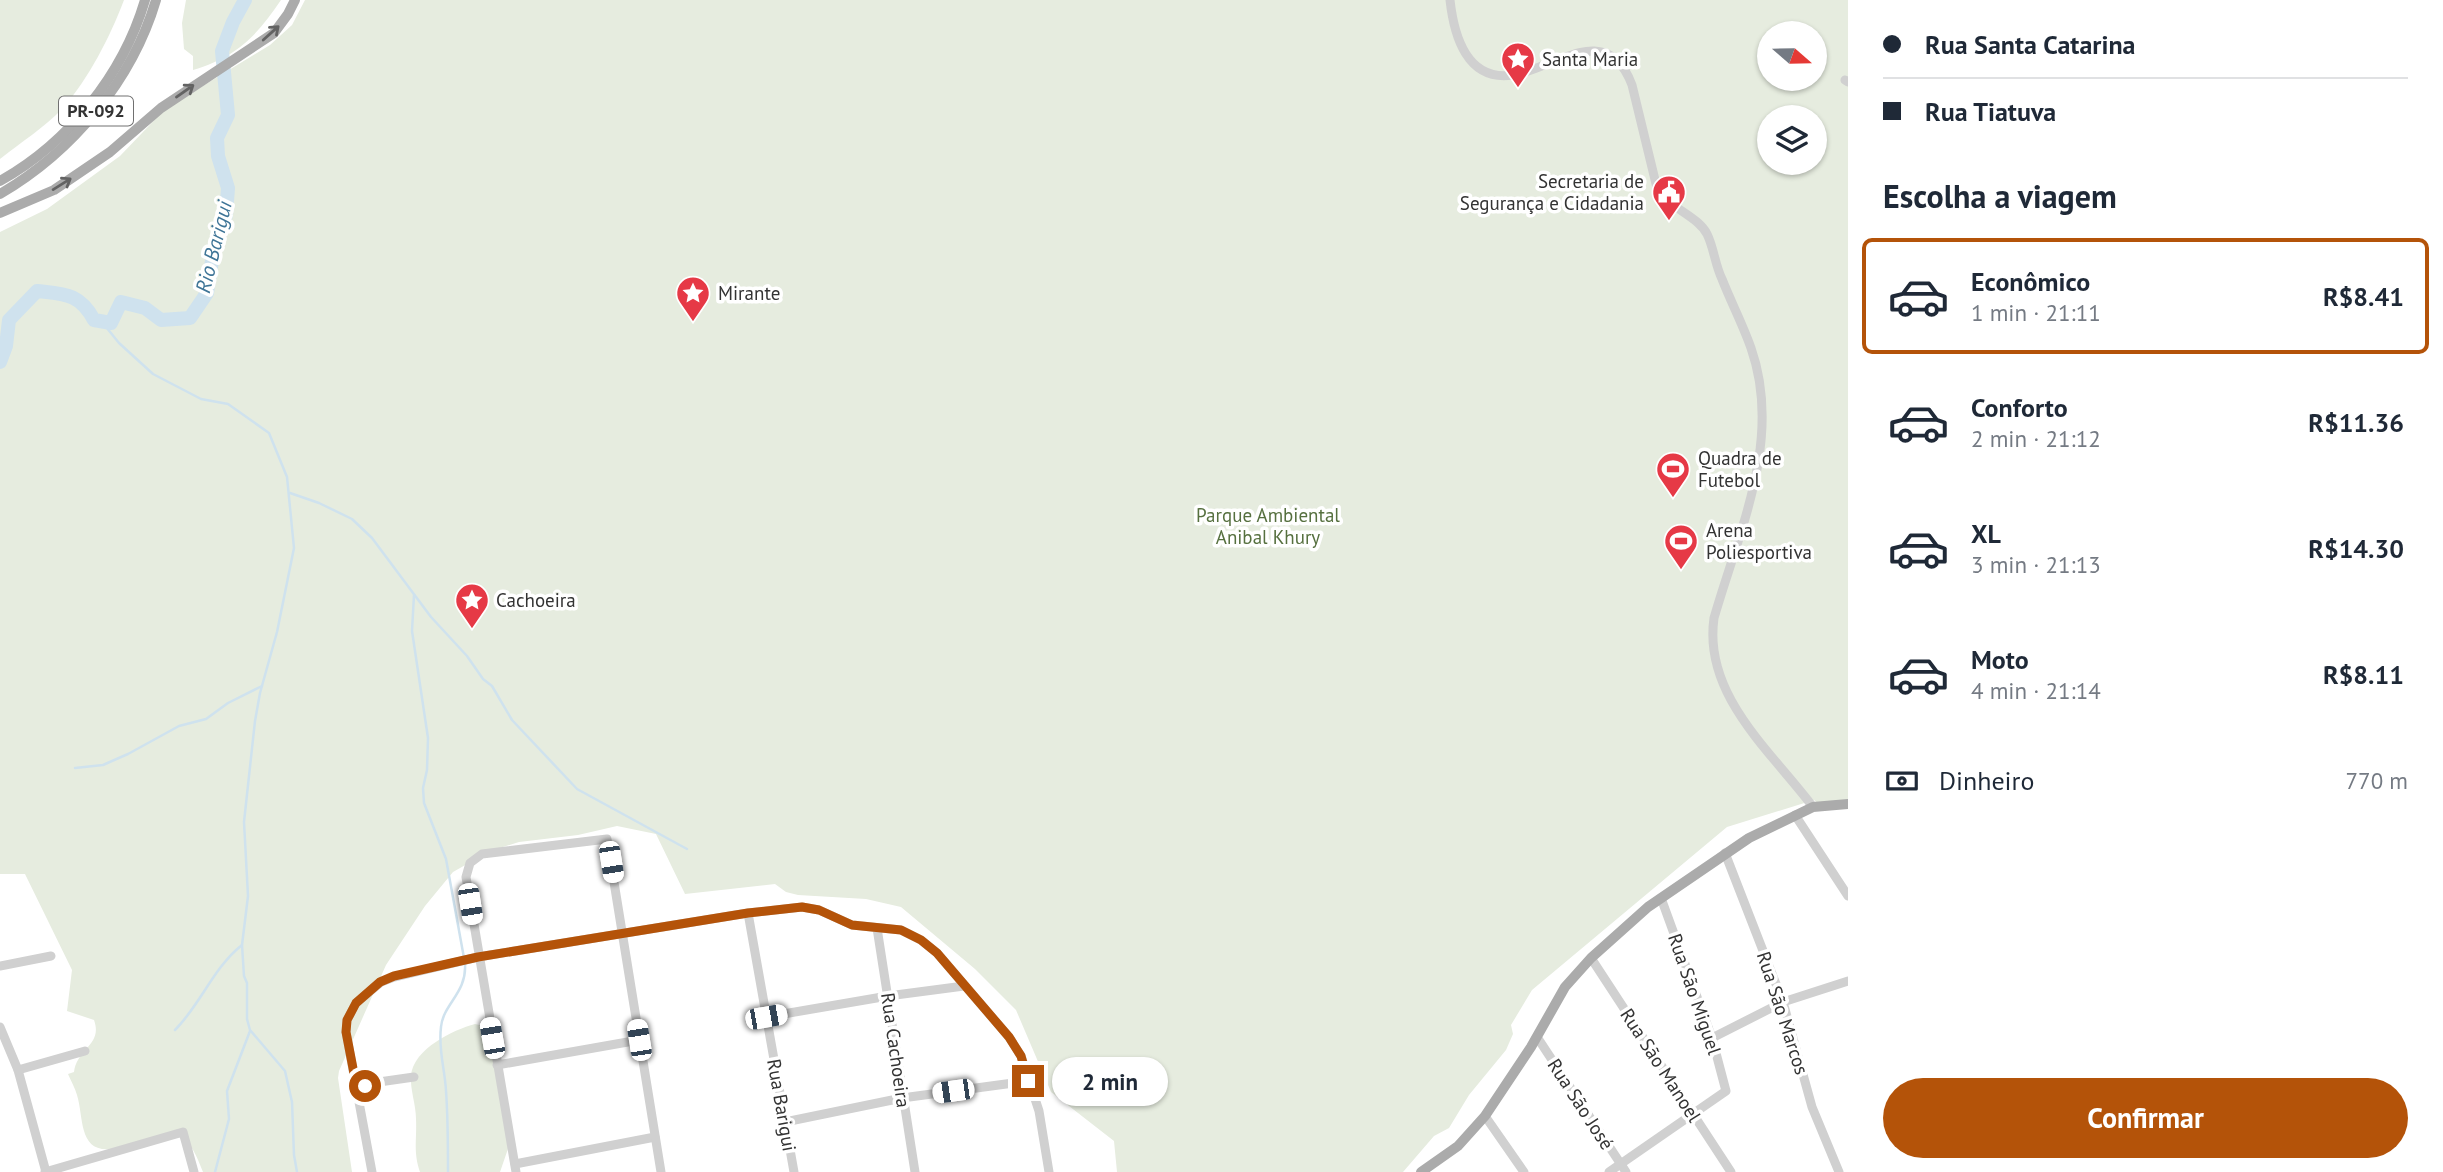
<!DOCTYPE html>
<html lang="pt">
<meta charset="utf-8">
<style>
:root{--surface:#fff;--page:#f2f2f3;--text:#1f2937;--muted:#747a83;--line:#e0e1e3;--accent:#b45309}
body{margin:0;font-family:"PT Sans",sans-serif;background:var(--page);color:var(--text);height:100vh;display:flex;flex-direction:column;font-size:26px;white-space:nowrap}
*{box-sizing:border-box;margin:0}
p{font-size:23px;color:var(--muted)}
.icon{flex:none;width:38px;height:38px;fill:none;stroke:currentColor;stroke-width:2;stroke-linecap:round;stroke-linejoin:round}
.map{position:relative;flex:1;overflow:hidden}
.panel{display:flex;flex-direction:column;background:var(--surface);width:595px}
.panel>*{flex:none}
.guide{display:grid;align-content:center;height:154px;padding:0 35px;background:var(--surface)}
.needle{width:46px;rotate:110deg}
.fabs{position:absolute;left:1757px;top:21px;display:grid;gap:14px}
.fabs a{display:grid;place-items:center;width:70px;height:70px;border-radius:50%;background:var(--surface);box-shadow:0 2px 5px #0004;font-size:35px}
.end{position:absolute;width:32px;height:32px;margin:-16px;border:9px solid #b45309;background:#fff;box-shadow:0 0 0 4px #fff}
.from{border-radius:50%}
.bubble{position:absolute;height:49px;border-radius:24px;background:var(--surface);box-shadow:0 2px 5px #0004;font-size:23px;font-weight:800;line-height:49px;text-align:center}
.car{position:absolute;width:21px;height:42px;margin:-21px -10px;border-radius:9px;box-shadow:0 0 5px 2px #0007;background:linear-gradient(#fff 24%,#345 0 40%,#fff 0 76%,#345 0 86%,#fff 0)}
.guide b{display:flex;align-items:center;gap:24px;height:66px;font-size:26px}
.guide b+b{border-top:2px solid var(--line)}
.guide i{width:18px;height:18px;background:var(--text)}
ul{padding:0;list-style:none}
li{display:flex;align-items:center;gap:21px;height:116px;margin:0 14px 10px;padding:0 21px;border:4px solid transparent;border-radius:10px}
li div{flex:1}
li b{display:block;font-size:26px}
li em{font-style:normal;font-weight:800}
li.current{border-color:var(--accent)}
li>.icon{width:63px;height:63px;stroke-width:1.5}
h2{padding:0 35px;font-size:32px;line-height:84px}
.pay{display:flex;align-items:center;gap:18px;height:77px;padding:0 35px;font-size:26px}
.pay p{margin-inline-start:auto}
.button{display:flex;gap:14px;margin-top:auto;padding:14px 35px}
.button a{flex:1;height:80px;border-radius:42px;background:var(--accent);color:#fff;font-size:28px;font-weight:800;line-height:80px;text-align:center}
main{display:flex;flex:1;min-height:0}
.map>svg:first-child{display:block}
</style>
<main>
<div class="map">
<svg width="1848" height="1172" viewBox="0 0 1848 1172">
<rect width="100%" height="100%" fill="#fff"/>
<g fill="#e6ecdf" fill-rule="evenodd">
<path d="M0 0H124C110 37 89 78 63 108 45 127 20 143 0 159Z"/>
<path d="M186 0H281C256 37 236 57 193 70V56L184 49 182 23Z"/>
<path d="M305 0H1848V801L1824 809 1814 800 1727 827 1532 990 1511 1025 1513 1034 1506 1050 1469 1095 1449 1128 1434 1136 1403 1172H1117L1114 1141 1051 1092 1016 1010 975 969 901 907 866 899 798 895 786 892 775 884 685 894 656 834 617 826 578 835 519 842 490 851 453 872 425 906 386 965 339 1071 338 1078 352 1172H203C197 1157 192 1143 178 1134L112 1149C78 1153 84 1118 77 1095 75 1088 71 1081 68 1074L74 1072C77 1048 103 1045 94 1020L67 1011 72 970 25 874H0V232L47 209 120 156 165 109 270 45 292 25ZM1769 33H1815V79H1769ZM1769 117H1815V163H1769Z"/>
<path d="M475 1024 488 1027 510 1143 500 1172H420C413 1152 417 1139 416 1119 416 1104 410 1090 411 1076 413 1049 453 1030 475 1024Z"/>
</g>
<g fill="none" stroke-linecap="round" stroke-linejoin="round">
<g stroke="#cfe2ee" stroke-width="2.5">
<polyline points="102,322 119,343 153,374 201,399 228,404 269,433 287,477 294,548 277,632 260,693 255,721 244,822 248,896 242,945 244,976 247,983 247,1019 250,1030 285,1071 292,1102 294,1155 297,1172"/>
<polyline points="290,493 319,503 352,519 372,538 431,617 467,656 483,679 492,686 512,720 577,789 687,849"/>
<polyline points="414,595 412,631 428,738 427,770 423,788 424,803 446,859 464,958"/>
<polyline points="75,768 103,765 128,754 179,726 206,719 228,703 262,686"/>
<path d="M175 1030C201 1004 213 968 242 945"/>
<polyline points="215,1172 229,1119 227,1091 250,1031"/>
<path d="M448 1172C448 1145 448 1118 446 1091 445 1069 438 1050 441 1027 443 1004 467 993 465 964"/>
</g>
<path stroke="#cfe2ee" stroke-width="14" d="M0 362 6 346 9 320 37 291C64 294 80 293 94 320L111 323 121 302 145 308 161 320 190 318 207 293 214 248 226 215 228 188 218 156 217 138 228 115 222 51 233 22 245 0"/>
<g stroke="#d0d0d0" stroke-width="9">
<path d="M1450 0C1454 36 1467 82 1513 75 1527 73 1541 66 1554 61 1567 57 1582 50 1595 51 1615 52 1626 69 1632 85L1657 188C1670 209 1698 216 1707 234 1714 248 1715 265 1722 279 1731 302 1743 325 1751 348 1783 439 1739 531 1714 618 1703 695 1771 751 1813 807"/>
<polyline points="1845,80 1848,82"/>
<polyline points="1795,815 1848,896"/>
<polyline points="1725,853 1783,1002 1812,1107 1839,1172"/>
<polyline points="748,913 794,1172"/>
<polyline points="877,928 915,1172"/>
<polyline points="1591,958 1731,1172"/>
<polyline points="0,966 51,956"/>
<polyline points="766,1017 888,996 964,986"/>
<polyline points="0,1027 18,1070 46,1172"/>
<polyline points="1537,1037 1626,1172"/>
<polyline points="1712,1038 1783,1002 1848,981"/>
<polyline points="497,1065 639,1040"/>
<polyline points="18,1070 85,1051"/>
<polyline points="357,1089 372,1083 414,1077"/>
<polyline points="1485,1116 1524,1172"/>
<polyline points="785,1122 902,1098 1028,1081"/>
<polyline points="515,1164 655,1137"/>
<polyline points="45,1172 183,1132 194,1172"/>
<polyline points="372,1172 346,1032 347,1020 356,1003 381,982 394,977 478,957 748,913 802,907 819,910 852,925 901,930 921,940 937,953 1009,1037 1021,1056 1039,1111 1049,1172"/>
<polyline points="516,1172 466,877 470,863 482,854 607,839 661,1172"/>
<polyline points="1609,1172 1726,1091 1712,1038 1661,898"/>
</g>
<g stroke="#ababab" stroke-width="10">
<path d="M0 181C68 143 123 75 145 0"/>
<path d="M0 194C72 152 132 81 156 0"/>
<polyline points="0,213 54,190 110,152 161,108 274,33 288,14 295,0"/>
<polyline points="1421,1172 1458,1146 1485,1116 1531,1047 1565,987 1591,958 1648,907 1749,838 1813,807 1848,804"/>
</g>
</g>
<defs><path id="oneway-shaft" d="M-6 0H5M1.5-3L5.5 0L1.5 3" fill="none" stroke-width="1.6" stroke-linecap="round" stroke-linejoin="round" transform="scale(1.75)"/></defs>
<g stroke="#636363">
<use href="#oneway-shaft" transform="translate(271 33) rotate(-42)"/>
<use href="#oneway-shaft" transform="translate(185 91) rotate(-35)"/>
<use href="#oneway-shaft" transform="translate(62 184) rotate(-32)"/>
</g>
<g fill="none" stroke-linecap="round" stroke-linejoin="round">
<polyline stroke="#b45309" stroke-width="9" points="365,1086 357,1089 346,1032 347,1020 356,1003 380,982 394,976 478,957 748,913 802,907 819,910 852,925 901,930 921,940 937,953 1009,1037 1021,1056 1028,1081"/>
</g>
<defs>
<g id="sight-pin" transform="scale(1.75)"><path d="M0 17L-7.5 6A9.5 9.5 0 1 1 7.5 6Z" fill="#e63946" stroke="#fff"/><path d="M0-6L1.8-2.2L6-1.7L2.9 1.2L3.7 5.4L0 3.3L-3.7 5.4L-2.9 1.2L-6-1.7L-1.8-2.2Z" fill="#fff"/></g>
<g id="civic-pin" transform="scale(1.75)"><path d="M0 17L-7.5 6A9.5 9.5 0 1 1 7.5 6Z" fill="#e63946" stroke="#fff"/><path d="M-.6-6.5H3V-4.5H.6V-3L4-1V1h2V6H-6V1h2V-1L-.6-3ZM-1.2 2.5V6h2.4V2.5Z" fill="#fff"/></g>
<g id="stadium-pin" transform="scale(1.75)"><path d="M0 17L-7.5 6A9.5 9.5 0 1 1 7.5 6Z" fill="#e63946" stroke="#fff"/><path d="M0-5a6.5 5 0 1 0 0 10a6.5 5 0 1 0 0-10ZM-3.5-1.8h7v3.6h-7Z" fill="#fff"/></g>
</defs>
<g fill-rule="evenodd">
<use href="#sight-pin" x="1518" y="59"/>
<use href="#civic-pin" x="1669" y="192"/>
<use href="#sight-pin" x="693" y="293"/>
<use href="#stadium-pin" x="1673" y="469"/>
<use href="#stadium-pin" x="1681" y="541"/>
<use href="#sight-pin" x="472" y="600"/>
</g>
<g text-anchor="middle" stroke-width="7" stroke-linejoin="round" paint-order="stroke">
<rect fill="#fff" stroke="#707070" stroke-width="2" x="59" y="96.5" width="74" height="29" rx="5"/>
<g font-size="18" font-weight="bold" fill="#333">
<text x="96" y="117">PR-092</text>
</g>
<g font-size="19" fill="#333" stroke="#fff" text-anchor="start">
<text x="1542" y="66">Santa Maria</text>
<text x="1644" y="188" text-anchor="end">Secretaria de<tspan x="1644" dy="22">Segurança e Cidadania</tspan></text>
<text x="718" y="300">Mirante</text>
<text x="1698" y="465">Quadra de<tspan x="1698" dy="22">Futebol</tspan></text>
<text x="1706" y="537">Arena<tspan x="1706" dy="22">Poliesportiva</tspan></text>
<text x="496" y="607">Cachoeira</text>
</g>
<g font-size="19" fill="#56703f" stroke="#fff">
<text x="1268" y="522">Parque Ambiental<tspan x="1268" dy="22">Anibal Khury</tspan></text>
</g>
<g font-size="19" fill="#333" stroke="#fff">
<text transform="translate(1695 994) rotate(71)" y="7">Rua São Miguel</text>
<text transform="translate(1783 1013) rotate(72)" y="7">Rua São Marcos</text>
<text transform="translate(896 1050) rotate(82)" y="7">Rua Cachoeira</text>
<text transform="translate(1661 1065) rotate(57)" y="7">Rua São Manoel</text>
<text transform="translate(1581 1104) rotate(57)" y="7">Rua São José</text>
<text transform="translate(782 1105) rotate(80)" y="7">Rua Barigui</text>
</g>
<g font-size="21" font-style="italic" fill="#3f7597" stroke="#fff">
<text transform="translate(214 247) rotate(-76)" y="7">Rio Barigui</text>
</g>
</g>
</svg>
<div class="fabs">
<a><svg class="needle" viewBox="-14 -14 28 28"><path d="M0-13l5 13h-10z" fill="#e53935"/><path d="M0 13l5-13h-10z" fill="#747a83"/></svg></a>
<a><svg class="icon" aria-label="layers" viewBox="0 0 24 24"><path d="M12 4l9 5-9 5-9-5zM3 14l9 5 9-5"/></svg></a>
</div>
<i class="end from" style="left:365px;top:1086px"></i>
<i class="end" style="left:1028px;top:1081px"></i>
<div class="bubble" style="left:1052px;top:1057px;width:116px">2 min</div>
<i class="car" style="left:611px;top:862px;rotate:171deg"></i>
<i class="car" style="left:470px;top:904px;rotate:171deg"></i>
<i class="car" style="left:766px;top:1017px;rotate:80deg"></i>
<i class="car" style="left:492px;top:1038px;rotate:350deg"></i>
<i class="car" style="left:639px;top:1040px;rotate:351deg"></i>
<i class="car" style="left:953px;top:1091px;rotate:262deg"></i>
</div>
<section class="panel">
<div class="guide">
<b><i class="from"></i>Rua Santa Catarina</b>
<b><i></i>Rua Tiatuva</b>
</div>
<h2>Escolha a viagem</h2>
<ul>
<li class="current"><svg class="icon" aria-label="car" viewBox="0 0 24 24"><path d="M5 17H2v-5l4-1 3-4h7l3 4 3 1v5h-3M9 17h6M6 11h13"/><circle cx="7" cy="17" r="2"/><circle cx="17" cy="17" r="2"/></svg><div><b>Econômico</b><p>1 min · 21:11</p></div><em>R$8.41</em></li>
<li><svg class="icon" aria-label="car" viewBox="0 0 24 24"><path d="M5 17H2v-5l4-1 3-4h7l3 4 3 1v5h-3M9 17h6M6 11h13"/><circle cx="7" cy="17" r="2"/><circle cx="17" cy="17" r="2"/></svg><div><b>Conforto</b><p>2 min · 21:12</p></div><em>R$11.36</em></li>
<li><svg class="icon" aria-label="car" viewBox="0 0 24 24"><path d="M5 17H2v-5l4-1 3-4h7l3 4 3 1v5h-3M9 17h6M6 11h13"/><circle cx="7" cy="17" r="2"/><circle cx="17" cy="17" r="2"/></svg><div><b>XL</b><p>3 min · 21:13</p></div><em>R$14.30</em></li>
<li><svg class="icon" aria-label="car" viewBox="0 0 24 24"><path d="M5 17H2v-5l4-1 3-4h7l3 4 3 1v5h-3M9 17h6M6 11h13"/><circle cx="7" cy="17" r="2"/><circle cx="17" cy="17" r="2"/></svg><div><b>Moto</b><p>4 min · 21:14</p></div><em>R$8.11</em></li>
</ul>
<div class="pay"><svg class="icon" aria-label="cash" viewBox="0 0 24 24"><path d="M3 7h18v10H3z"/><circle cx="12" cy="12" r="2"/></svg>Dinheiro<p>770 m</p></div>
<div class="button"><a>Confirmar</a></div>
</section>
</main>
